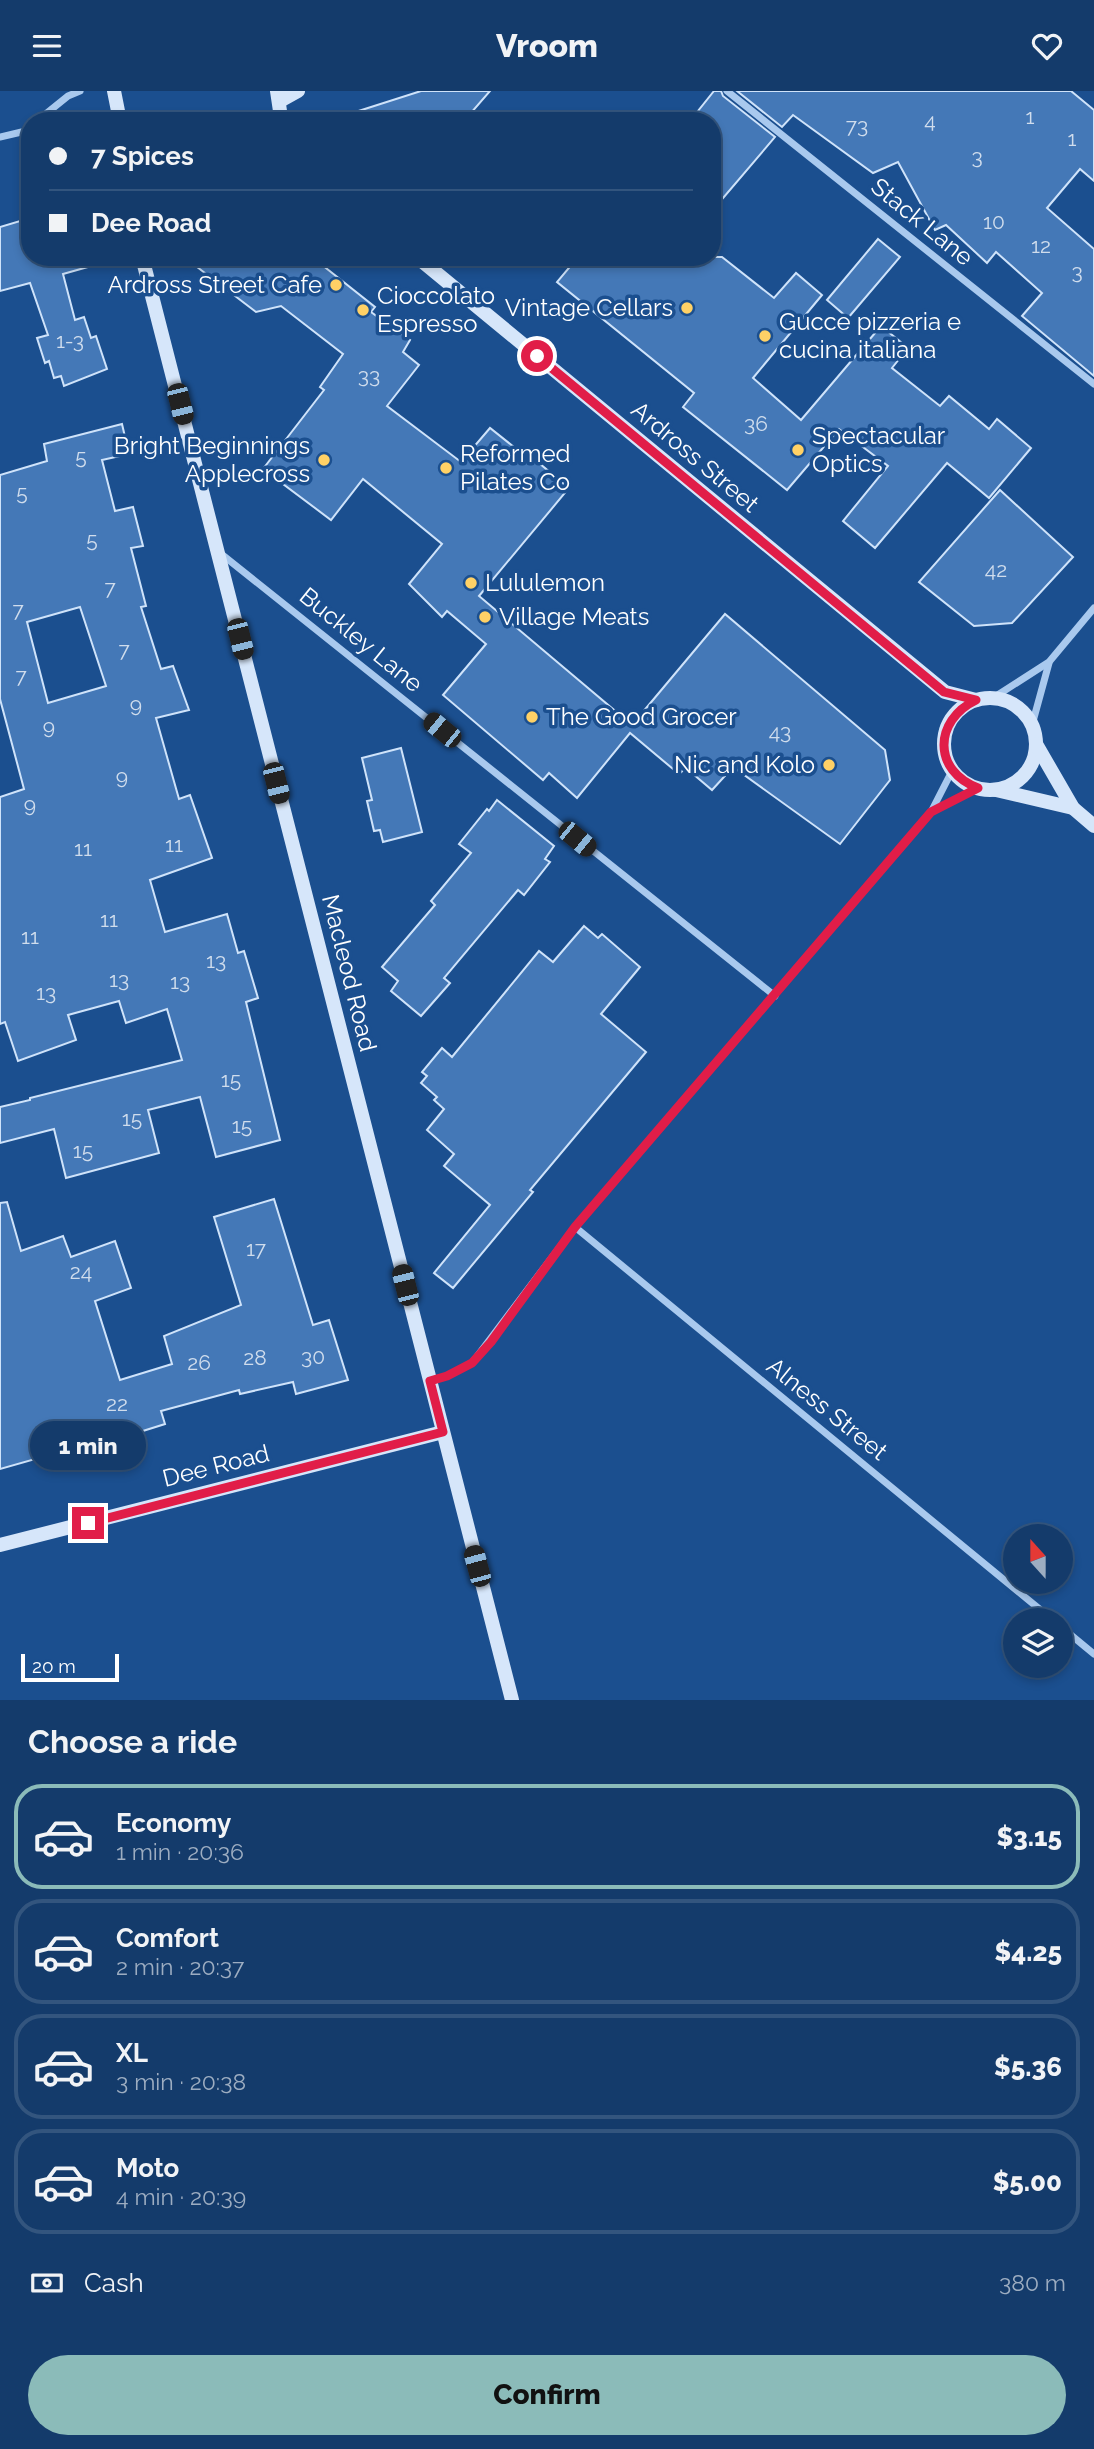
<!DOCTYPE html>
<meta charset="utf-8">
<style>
:root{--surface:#143b6b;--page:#1d4271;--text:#f1f3f6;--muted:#9dadc1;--line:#33557e;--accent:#8bbbb9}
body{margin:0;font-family:Raleway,sans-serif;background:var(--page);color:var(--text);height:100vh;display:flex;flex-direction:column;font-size:26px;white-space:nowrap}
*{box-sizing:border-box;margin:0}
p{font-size:23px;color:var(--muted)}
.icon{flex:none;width:38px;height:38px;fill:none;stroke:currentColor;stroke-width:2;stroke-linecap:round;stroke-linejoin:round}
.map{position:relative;height:1609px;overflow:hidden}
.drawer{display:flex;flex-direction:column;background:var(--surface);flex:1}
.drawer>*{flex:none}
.banner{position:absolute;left:21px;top:21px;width:700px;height:154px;border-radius:28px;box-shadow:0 4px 10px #0003,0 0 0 2px var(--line);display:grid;align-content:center;height:154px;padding:0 28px;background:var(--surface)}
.needle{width:46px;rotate:339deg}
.buttons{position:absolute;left:1003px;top:1433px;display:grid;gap:14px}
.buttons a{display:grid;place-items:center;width:70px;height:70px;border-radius:50%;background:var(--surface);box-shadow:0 4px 10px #0003,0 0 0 2px var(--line);font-size:35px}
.scale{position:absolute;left:21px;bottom:18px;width:98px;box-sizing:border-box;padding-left:7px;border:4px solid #fff;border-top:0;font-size:19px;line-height:24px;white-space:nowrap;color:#fff;-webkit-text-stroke:5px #1b4f8f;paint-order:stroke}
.end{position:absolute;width:32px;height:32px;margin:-16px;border:9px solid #e11d48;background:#fff;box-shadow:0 0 0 4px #fff}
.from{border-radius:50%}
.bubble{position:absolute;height:49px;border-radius:24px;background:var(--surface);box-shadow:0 4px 10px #0003,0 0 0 2px var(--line);font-size:23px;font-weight:800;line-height:49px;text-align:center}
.car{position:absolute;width:21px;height:42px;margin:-21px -10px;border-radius:9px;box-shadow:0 0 5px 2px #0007;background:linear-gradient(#222 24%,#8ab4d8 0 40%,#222 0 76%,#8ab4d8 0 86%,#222 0)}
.banner b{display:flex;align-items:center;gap:24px;height:66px;font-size:26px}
.banner b+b{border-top:2px solid var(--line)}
.banner i{width:18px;height:18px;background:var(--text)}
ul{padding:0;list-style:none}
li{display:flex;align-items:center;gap:21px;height:105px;margin:0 14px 10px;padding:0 14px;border:4px solid var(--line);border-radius:28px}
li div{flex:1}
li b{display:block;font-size:26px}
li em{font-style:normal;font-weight:800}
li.active{border-color:var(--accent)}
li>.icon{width:63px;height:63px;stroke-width:1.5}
h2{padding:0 28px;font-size:32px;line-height:84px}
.pay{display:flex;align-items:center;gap:18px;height:77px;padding:0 28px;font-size:26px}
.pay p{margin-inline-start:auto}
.primary-button{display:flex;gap:14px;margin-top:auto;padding:14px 28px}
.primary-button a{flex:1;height:80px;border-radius:42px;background:var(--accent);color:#111;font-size:28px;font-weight:800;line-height:80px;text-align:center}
header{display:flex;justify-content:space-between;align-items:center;height:91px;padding:0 28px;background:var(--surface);font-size:32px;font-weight:800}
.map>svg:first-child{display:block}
</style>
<header><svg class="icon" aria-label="menu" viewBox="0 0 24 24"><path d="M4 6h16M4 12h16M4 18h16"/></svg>Vroom<svg class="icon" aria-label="heart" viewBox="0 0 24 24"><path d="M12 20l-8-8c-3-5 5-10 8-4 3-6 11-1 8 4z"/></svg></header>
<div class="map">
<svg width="1094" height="1609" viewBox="0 0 1094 1609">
<rect width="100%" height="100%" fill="#1b4f8f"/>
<g fill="#4478b7" stroke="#cfe3fa" stroke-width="2" fill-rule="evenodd">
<polygon points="421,0 490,0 464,30 347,30 346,24"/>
<polygon points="714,0 721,0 723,5 775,46 712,120 712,30 690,30"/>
<polygon points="737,0 1071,0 1094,19 1094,90 1080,78 1047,117 1094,158 1094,285 1022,225 1042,202 996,161 987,172 946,134 935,139 898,71 873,82 793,24 782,36"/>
<polygon points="30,127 30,166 94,166 95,174 63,183 75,229 84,226 91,247 96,245 107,278 64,295 61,285 54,287 49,270 45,272 37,247 48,244 30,192 0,200 0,136"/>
<polygon points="878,148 900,166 848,227 827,209"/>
<polygon points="184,166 312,166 375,216 371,221 410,249 403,261 419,274 387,315 461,371 490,337 519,360 522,358 569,397 479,505 632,634 725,523 885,659 890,689 840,753 733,676 712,699 686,677 679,683 630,642 577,707 549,682 543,689 443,604 486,553 447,520 442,526 409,493 442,453 363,388 331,429 263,378 324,299 320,296 343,263 281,215 256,221"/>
<polygon points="578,166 722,166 774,207 796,182 822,204 753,287 801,329 881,235 908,257 892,277 940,315 949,305 989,338 997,328 1031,357 989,407 947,372 875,457 843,430 888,375 839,338 787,399 683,316 694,302 557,191"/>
<path d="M122 333 129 363 102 369 115 420 133 416 143 455 131 457 146 515 141 516 161 578 173 575 189 619 156 627 179 708 190 704 212 767 150 789 165 841 227 823 238 862 244 860 258 907 246 911 280 1049 216 1066 200 1006 148 1019 159 1062 66 1087 54 1038 0 1052V1016L30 1009V1007L182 969 167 918 126 932 119 910 68 924 76 949 18 970 5 931 0 933V706L24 698 0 608V384L47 370 44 353ZM80 516 106 595 48 612 27 531Z"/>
<polygon points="1000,399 1073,466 1012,532 974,535 919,491"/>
<polygon points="401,657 422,741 383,751 380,739 374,740 367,710 372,709 362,667"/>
<polygon points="497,709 554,755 545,768 550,771 524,804 518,799 444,887 450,892 421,925 391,900 398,890 382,876 435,814 431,810 471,762 459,753 487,718 489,720"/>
<polygon points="584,835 598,847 602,843 640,876 601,923 646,961 530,1099 533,1101 453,1197 434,1182 490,1114 444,1075 454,1063 427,1039 444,1018 434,1009 437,1006 421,992 427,985 422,981 442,957 452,966 539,860 553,871"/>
<polygon points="274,1108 313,1234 329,1229 348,1289 296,1303 293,1291 240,1303 239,1299 161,1320 165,1333 89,1357 88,1353 0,1378 0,1112 7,1111 21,1160 63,1145 71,1166 115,1150 131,1197 95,1210 120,1289 172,1273 164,1245 241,1214 214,1126"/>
</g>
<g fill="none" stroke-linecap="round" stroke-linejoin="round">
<g stroke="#a9c9ee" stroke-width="7">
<polyline points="727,0 1094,293"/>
<polyline points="37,30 68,5 80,0"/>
<polyline points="0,46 30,39"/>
<polyline points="220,462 775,905"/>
<polyline points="993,607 1049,571 1094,517"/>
<polyline points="1032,634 1049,572"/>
<polyline points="931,721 978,697"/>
<polyline points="575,1136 1054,1530"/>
<polyline points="431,1290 447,1285 472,1272 575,1136 931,721 952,680"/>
<polyline points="1060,1535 1094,1563"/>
</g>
<g stroke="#d6e6fa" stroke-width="14">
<polyline points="114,0 120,30"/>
<polyline points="280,10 298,0"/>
<polyline points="276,30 280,20 277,0"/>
<polyline points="142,166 512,1609"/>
<polyline points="417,166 945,601 976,609"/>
<circle cx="990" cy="653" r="46"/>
<polyline points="1036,653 1073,717 1094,735"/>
<polyline points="996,699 1073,717"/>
<polyline points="0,1454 443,1341"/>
</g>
</g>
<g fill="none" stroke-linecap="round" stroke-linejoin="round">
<path stroke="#e11d48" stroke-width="9" d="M88 1432 443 1341 430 1290 447 1285 472 1272 491 1251 575 1136 931 721 978 697C933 680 933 630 976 609L944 601 537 265"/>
</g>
<g fill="#ffd166" stroke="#1b4f8f" stroke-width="2.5">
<circle cx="336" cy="194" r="7"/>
<circle cx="687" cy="217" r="7"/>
<circle cx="363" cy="219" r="7"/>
<circle cx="765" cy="245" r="7"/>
<circle cx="798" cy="359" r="7"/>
<circle cx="324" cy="369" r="7"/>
<circle cx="446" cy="377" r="7"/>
<circle cx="471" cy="492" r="7"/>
<circle cx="485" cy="526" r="7"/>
<circle cx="532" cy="626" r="7"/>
<circle cx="829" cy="674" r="7"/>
</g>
<g text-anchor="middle" stroke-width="7" stroke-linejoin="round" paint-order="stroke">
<g font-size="21" fill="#d0dded">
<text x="1030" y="33">1</text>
<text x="930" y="37">4</text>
<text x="857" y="42">73</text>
<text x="1072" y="55">1</text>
<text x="977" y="73">3</text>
<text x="994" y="138">10</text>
<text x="1041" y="162">12</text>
<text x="1077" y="188">3</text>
<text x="70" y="257">1-3</text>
<text x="369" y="292">33</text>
<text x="756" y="340">36</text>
<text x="81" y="373">5</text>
<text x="22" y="409">5</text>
<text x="92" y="456">5</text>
<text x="996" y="486">42</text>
<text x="110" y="504">7</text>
<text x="18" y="526">7</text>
<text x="124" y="566">7</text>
<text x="21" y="592">7</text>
<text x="136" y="621">9</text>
<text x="49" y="643">9</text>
<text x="780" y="648">43</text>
<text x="122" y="693">9</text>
<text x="30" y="721">9</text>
<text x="174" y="761">11</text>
<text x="83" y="765">11</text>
<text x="109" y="836">11</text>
<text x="30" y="853">11</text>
<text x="216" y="877">13</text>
<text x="119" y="896">13</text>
<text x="180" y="898">13</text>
<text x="46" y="909">13</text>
<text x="231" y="996">15</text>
<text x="132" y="1035">15</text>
<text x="242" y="1042">15</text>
<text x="83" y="1067">15</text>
<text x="256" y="1165">17</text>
<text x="81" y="1188">24</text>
<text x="313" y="1273">30</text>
<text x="255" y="1274">28</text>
<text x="199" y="1279">26</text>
<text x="117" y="1320">22</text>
</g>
<g font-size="24" fill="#fff" stroke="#1b4f8f">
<text transform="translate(922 131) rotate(39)" y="8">Stack Lane</text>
<text transform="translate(695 366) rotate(40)" y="8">Ardross Street</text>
<text transform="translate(361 549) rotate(39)" y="8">Buckley Lane</text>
<text transform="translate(349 882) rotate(76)" y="8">Macleod Road</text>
<text transform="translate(827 1318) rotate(39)" y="8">Alness Street</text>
<text transform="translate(216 1375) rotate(-14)" y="8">Dee Road</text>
</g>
<g font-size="24" fill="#fff" stroke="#1b4f8f" text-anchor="start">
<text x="322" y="202" text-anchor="end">Ardross Street Cafe</text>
<text x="377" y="213">Cioccolato<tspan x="377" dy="28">Espresso</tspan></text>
<text x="673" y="225" text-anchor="end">Vintage Cellars</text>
<text x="779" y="239">Gucce pizzeria e<tspan x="779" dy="28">cucina italiana</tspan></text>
<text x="812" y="353">Spectacular<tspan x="812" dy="28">Optics</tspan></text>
<text x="310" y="363" text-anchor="end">Bright Beginnings<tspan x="310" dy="28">Applecross</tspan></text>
<text x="460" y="371">Reformed<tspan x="460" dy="28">Pilates Co</tspan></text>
<text x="485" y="500">Lululemon</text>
<text x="499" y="534">Village Meats</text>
<text x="546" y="634">The Good Grocer</text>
<text x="815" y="682" text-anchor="end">Nic and Kolo</text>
</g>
</g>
</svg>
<div class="buttons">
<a><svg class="needle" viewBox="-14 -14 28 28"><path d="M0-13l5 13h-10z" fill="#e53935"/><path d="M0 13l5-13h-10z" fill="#9dadc1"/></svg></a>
<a><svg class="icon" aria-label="layers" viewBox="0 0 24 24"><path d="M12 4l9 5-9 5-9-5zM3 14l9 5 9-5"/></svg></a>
</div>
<div class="scale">20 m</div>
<i class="end from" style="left:537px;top:265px"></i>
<i class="end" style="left:88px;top:1432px"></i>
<div class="bubble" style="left:30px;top:1330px;width:116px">1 min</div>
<i class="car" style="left:180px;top:313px;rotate:166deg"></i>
<i class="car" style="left:240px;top:548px;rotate:166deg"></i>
<i class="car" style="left:442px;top:639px;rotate:309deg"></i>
<i class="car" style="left:276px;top:692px;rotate:166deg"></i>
<i class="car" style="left:577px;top:748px;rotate:129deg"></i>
<i class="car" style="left:405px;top:1194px;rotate:346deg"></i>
<i class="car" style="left:477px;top:1475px;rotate:345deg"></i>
<div class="banner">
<b><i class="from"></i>7 Spices</b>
<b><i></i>Dee Road</b>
</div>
</div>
<section class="drawer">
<h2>Choose a ride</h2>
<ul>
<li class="active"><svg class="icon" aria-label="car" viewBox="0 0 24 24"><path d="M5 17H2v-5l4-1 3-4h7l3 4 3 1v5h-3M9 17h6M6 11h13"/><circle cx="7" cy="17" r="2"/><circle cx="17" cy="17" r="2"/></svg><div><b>Economy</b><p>1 min · 20:36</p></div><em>$3.15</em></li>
<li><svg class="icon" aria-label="car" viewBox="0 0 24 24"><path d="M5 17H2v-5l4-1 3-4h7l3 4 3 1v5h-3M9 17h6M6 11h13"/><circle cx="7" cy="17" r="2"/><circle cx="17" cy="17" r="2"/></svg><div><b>Comfort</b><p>2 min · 20:37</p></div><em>$4.25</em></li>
<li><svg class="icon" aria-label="car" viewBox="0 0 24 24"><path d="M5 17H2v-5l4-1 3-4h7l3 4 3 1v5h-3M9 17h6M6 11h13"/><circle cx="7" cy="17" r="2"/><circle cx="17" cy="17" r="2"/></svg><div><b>XL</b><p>3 min · 20:38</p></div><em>$5.36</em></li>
<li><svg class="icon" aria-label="car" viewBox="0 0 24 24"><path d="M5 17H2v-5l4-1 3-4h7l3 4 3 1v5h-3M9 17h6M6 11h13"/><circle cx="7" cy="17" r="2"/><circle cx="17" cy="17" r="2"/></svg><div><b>Moto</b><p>4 min · 20:39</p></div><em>$5.00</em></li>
</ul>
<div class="pay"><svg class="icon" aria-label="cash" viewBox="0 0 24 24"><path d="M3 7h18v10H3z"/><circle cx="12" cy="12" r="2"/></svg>Cash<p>380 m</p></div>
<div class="primary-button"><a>Confirm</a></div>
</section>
